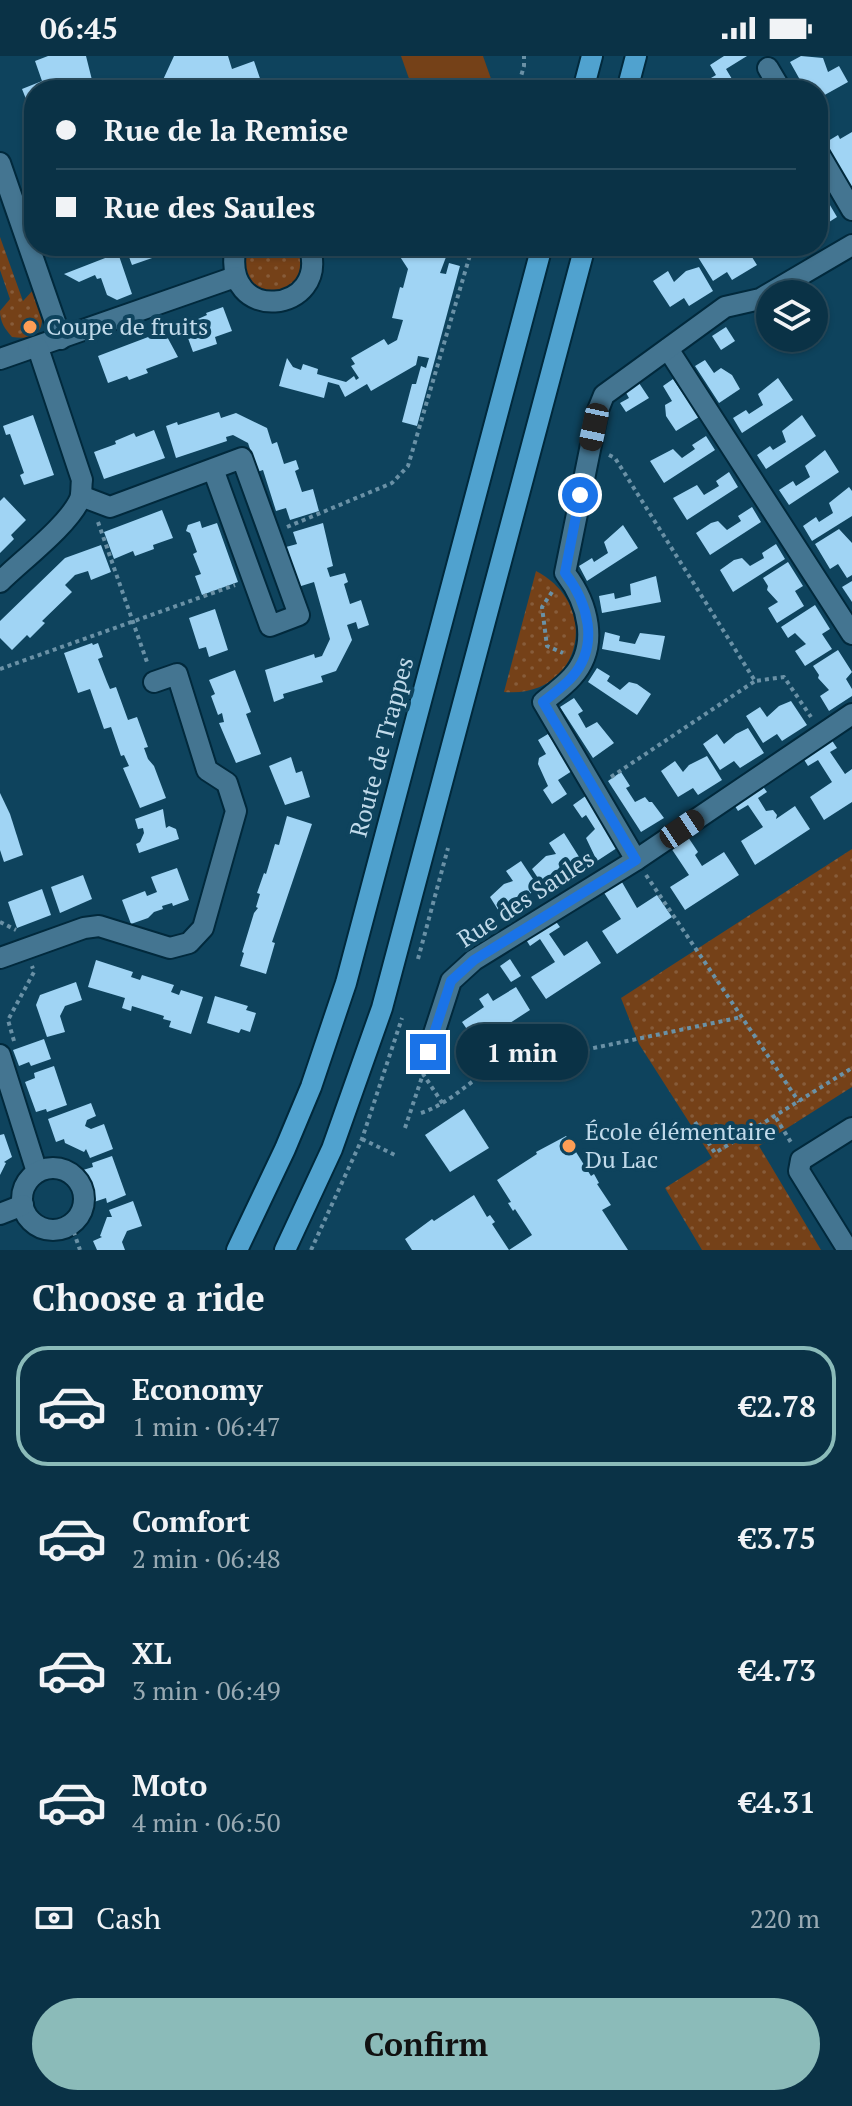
<!DOCTYPE html>
<meta charset="utf-8">
<style>
:root{--surface:#0a3246;--page:#183e51;--text:#f1f3f6;--muted:#99aab3;--line:#2a4d5f;--accent:#8bbbb9}
body{margin:0;font-family:"PT Serif",serif;background:var(--page);color:var(--text);height:100vh;display:flex;flex-direction:column;font-size:30px;white-space:nowrap}
*{box-sizing:border-box;margin:0}
p{font-size:26px;color:var(--muted)}
.icon{flex:none;width:44px;height:44px;fill:none;stroke:currentColor;stroke-width:2;stroke-linecap:round;stroke-linejoin:round}
.map{position:relative;height:1194px;overflow:hidden}
.drawer{display:flex;flex-direction:column;background:var(--surface);flex:1}
.drawer>*{flex:none}
.hud{position:absolute;left:24px;top:24px;width:804px;height:176px;border-radius:32px;box-shadow:0 2px 6px #0004,0 0 0 2px var(--line);display:grid;align-content:center;height:176px;padding:0 32px;background:var(--surface)}
.controls{position:absolute;left:756px;top:224px;display:grid;gap:16px}
.controls a{display:grid;place-items:center;width:72px;height:72px;border-radius:50%;background:var(--surface);box-shadow:0 2px 6px #0004,0 0 0 2px var(--line);font-size:40px}
.end{position:absolute;width:36px;height:36px;margin:-18px;border:10px solid #1a73e8;background:#fff;box-shadow:0 0 0 4px #fff}
.from{border-radius:50%}
.bubble{position:absolute;height:56px;border-radius:28px;background:var(--surface);box-shadow:0 2px 6px #0004,0 0 0 2px var(--line);font-size:26px;font-weight:600;line-height:56px;text-align:center}
.car{position:absolute;width:24px;height:48px;margin:-24px -12px;border-radius:10px;box-shadow:0 0 6px 2px #0007;background:linear-gradient(#222 24%,#8ab4d8 0 40%,#222 0 76%,#8ab4d8 0 86%,#222 0)}
.hud b{display:flex;align-items:center;gap:28px;height:76px;font-size:30px}
.hud b+b{border-top:2px solid var(--line)}
.hud i{width:20px;height:20px;background:var(--text)}
ul{padding:0;list-style:none}
li{display:flex;align-items:center;gap:24px;height:120px;margin:0 16px 12px;padding:0 16px;border:4px solid transparent;border-radius:32px}
li div{flex:1}
li b{display:block;font-size:30px}
li em{font-style:normal;font-weight:600}
li.active{border-color:var(--accent)}
li>.icon{width:72px;height:72px;stroke-width:1.5}
h2{padding:0 32px;font-size:36px;line-height:96px}
.pay{display:flex;align-items:center;gap:20px;height:88px;padding:0 32px;font-size:30px}
.pay p{margin-inline-start:auto}
.button{display:flex;gap:16px;margin-top:auto;padding:16px 32px}
.button a{flex:1;height:92px;border-radius:48px;background:var(--accent);color:#111;font-size:32px;font-weight:600;line-height:92px;text-align:center}
.status{display:flex;justify-content:space-between;align-items:center;height:56px;padding:0 40px;background:var(--surface);direction:ltr}
.status svg{height:22px;fill:currentColor}
.map>svg:first-child{display:block}
</style>
<div class="status"><b>06:45</b><svg viewBox="0 0 49 12"><path d="M0 12V9h3v3zM5 12V6h3v6zM10 12V3h3v9zM15 12V0h3v12zM26 1h20v11H26zM47 4h2v5h-2z"/></svg></div>
<div class="map">
<svg width="852" height="1194" viewBox="0 0 852 1194">
<defs>
<pattern id="grass-dots" width="8" height="8" patternUnits="userSpaceOnUse" patternTransform="scale(2)"><rect width="8" height="8" fill="#754118"/><path d="M2 2h.1M6 6h.1" fill="none" stroke="#875c3a" stroke-width="1.8" stroke-linecap="round"/></pattern>
</defs>
<rect width="100%" height="100%" fill="#0e435d"/>
<g fill="url(#grass-dots)">
<path d="M0 181 23 245 35 232C44 258 51 287 12 281 5 273 0 266 0 255L10 243 0 214Z"/>
<polygon points="243,190 301,190 306,209 292,235 265,240 244,226"/>
<path d="M536 515C603 550 581 643 504 636Z"/>
<polygon points="852,793 852,1031 759,1090 821,1194 702,1194 665,1132 712,1102 639,988 621,942"/>
</g>
<polygon fill="#754118" points="401,0 483,0 495,34 413,34"/>
<g fill="#a0d4f4">
<polygon points="48,0 86,0 93,28 97,30 95,34 34,34 34,63 22,33 42,25 35,5"/>
<polygon points="174,0 228,0 232,13 254,5 264,34 141,34 162,26"/>
<polygon points="724,0 747,0 726,13 735,28 724,34 718,34 711,22 716,19 710,9"/>
<polygon points="801,0 823,2 828,16 839,10 848,26 821,41 812,26 804,31 790,6"/>
<polygon points="852,76 852,136 823,88 838,79 840,83"/>
<polygon points="34,100 34,137 22,105"/>
<polygon points="818,129 837,161 818,173"/>
<polygon points="125,190 177,190 178,193 132,209"/>
<polygon points="403,190 440,190 446,201 440,217 446,218 449,207 460,210 417,370 402,366 412,328 416,328 421,310 426,312 429,302 418,300 416,309 371,335 367,328 345,341 339,329 328,326 324,342 279,330 287,302 293,311 301,314 303,308 318,313 317,318 346,326 354,320 356,324 359,322 351,310 355,308 351,302 384,283 388,289 397,284 403,264 392,262 400,231 403,232 408,213 397,196"/>
<polygon points="710,190 718,199 728,190 745,190 757,209 732,224 727,216 713,225 696,198"/>
<polygon points="750,190 789,190 776,198 771,191 756,200"/>
<polygon points="118,197 132,238 117,244 107,239 101,222 97,223 95,219 79,226 64,218"/>
<polygon points="699,211 713,235 689,250 684,242 670,251 653,225 668,215 674,226 686,215"/>
<polygon points="223,251 232,275 215,281 217,288 193,296 184,271 199,266 198,263 207,259 206,257"/>
<polygon points="726,271 735,285 721,294 712,280"/>
<polygon points="164,275 178,301 146,313 148,317 129,324 127,320 108,327 98,300"/>
<polygon points="705,304 714,317 721,312 732,319 740,333 719,347 695,310"/>
<polygon points="778,322 793,344 742,377 733,362 746,354 749,358 763,349 758,338"/>
<polygon points="673,323 699,361 676,375 666,360 665,349 672,345 663,330"/>
<polygon points="639,327 649,342 626,356 620,347 629,342 625,335"/>
<polygon points="219,356 221,362 236,357 267,372 272,388 277,386 284,408 296,404 299,413 295,415 302,436 313,433 319,455 290,464 286,452 276,455 263,414 254,417 248,398 251,396 248,387 233,379 226,381 227,385 176,402 166,370 177,366 178,369"/>
<polygon points="33,359 54,419 24,429 20,419 24,417 10,378 6,379 3,370"/>
<polygon points="802,359 816,380 766,413 757,399 770,390 773,394 786,386 782,375"/>
<polygon points="154,374 165,402 104,423 94,396 116,388 115,385 134,377 136,381"/>
<polygon points="706,380 715,394 664,427 650,405 673,393 682,402 695,393 692,389"/>
<polygon points="825,394 839,416 789,449 779,434 793,425 796,430 810,421 805,410"/>
<polygon points="729,416 738,431 687,464 673,442 697,429 704,439 719,430 716,425"/>
<polygon points="849,431 852,435 852,460 812,485 803,470 816,461 819,466 833,457 829,447"/>
<polygon points="4,441 26,464 11,479 14,483 0,497 0,445"/>
<polygon points="752,451 761,466 710,499 696,477 711,467 718,465 727,474 741,465 738,460"/>
<polygon points="162,454 173,482 153,489 154,493 135,500 133,495 114,503 104,476"/>
<polygon points="200,465 202,472 217,467 238,526 202,539 195,520 201,518 193,498 197,496 190,477 186,475 188,469"/>
<polygon points="323,467 333,510 327,512 330,521 345,517 348,526 344,528 350,548 361,544 369,569 358,573 356,566 347,569 352,584 336,615 321,620 323,626 283,638 284,642 274,646 265,614 314,598 315,602 322,600 330,583 314,526 298,531 286,491 297,488 293,476"/>
<polygon points="623,469 638,492 587,525 579,510 592,502 594,506 608,497 604,486"/>
<polygon points="839,473 852,487 852,519 847,522 838,508 830,513 815,488"/>
<polygon points="776,488 785,503 733,536 720,514 734,504 742,502 750,510 764,502 762,497"/>
<polygon points="101,489 111,516 91,524 88,515 75,519 65,529 72,536 42,565 45,567 30,582 27,579 12,594 0,582 0,565 65,502"/>
<polygon points="788,506 803,530 795,535 804,550 777,567 768,552 778,546 767,534 768,530 763,522"/>
<polygon points="656,520 661,546 602,557 599,540 614,537 615,543 631,539 630,528"/>
<polygon points="852,525 852,546 842,531"/>
<polygon points="815,549 830,573 822,578 832,593 805,610 795,595 806,588 795,577 788,582 781,571"/>
<polygon points="215,553 228,594 209,601 206,591 199,593 189,562"/>
<polygon points="605,576 620,580 619,585 635,588 640,577 665,580 660,604 602,593"/>
<polygon points="92,587 93,589 98,587 103,601 98,603 107,626 110,633 116,631 128,664 137,661 148,691 144,692 148,703 154,710 166,742 140,752 123,712 129,710 124,699 121,700 111,671 104,673 90,633 78,637 64,597"/>
<polygon points="838,594 852,616 846,623 852,633 852,640 829,655 820,640 829,634 818,622 819,619 813,610"/>
<polygon points="597,612 610,620 607,625 620,634 629,626 637,628 651,638 637,659 588,626"/>
<polygon points="235,614 251,656 246,658 261,698 236,707 219,667 224,666 222,657 218,659 211,640 215,638 209,624"/>
<polygon points="574,642 583,655 578,658 586,672 597,666 614,687 593,702 560,651"/>
<polygon points="791,645 807,669 782,685 777,678 763,687 746,660 760,651 767,661 779,650"/>
<polygon points="748,672 764,697 740,712 734,705 720,714 703,688 717,678 724,688 736,678"/>
<polygon points="548,678 572,715 558,724 567,738 552,748 543,734 548,730 538,708 539,702 546,698 538,684"/>
<polygon points="831,683 837,692 830,696 845,718 852,713 852,746 824,764 810,741 832,726 818,704 808,710 803,702"/>
<polygon points="707,700 722,724 698,739 693,732 678,741 661,715 675,705 683,716 689,709"/>
<polygon points="291,701 296,717 302,715 310,741 285,749 269,710"/>
<polygon points="621,716 630,730 626,732 635,746 645,741 649,746 652,746 664,762 641,776 608,725"/>
<polygon points="761,728 767,736 758,742 766,755 773,754 777,759 776,763 795,750 810,773 755,809 741,785 763,771 748,749 738,755 733,747"/>
<polygon points="0,737 10,758 23,799 4,806 0,794"/>
<polygon points="587,739 620,790 597,805 586,782 595,773 586,759 582,762 573,749"/>
<polygon points="163,753 166,772 169,770 176,773 179,783 139,797 136,788 140,786 144,777 143,772 138,773 135,763"/>
<polygon points="287,760 312,768 272,886 275,887 266,918 240,910 244,897 242,896 254,857 258,852 256,851 260,838 257,837 264,817 266,818 275,788 279,789"/>
<polygon points="564,777 581,804 566,814 571,822 548,837 532,813 546,800 556,798 549,787"/>
<polygon points="686,778 698,796 695,799 702,810 724,796 739,819 685,854 670,831 689,819 669,789"/>
<polygon points="521,805 539,832 523,842 529,850 505,865 490,841 504,828 513,825 506,815"/>
<polygon points="177,812 189,844 173,850 172,847 162,850 163,853 154,856 148,862 131,868 122,844 145,835 147,840 157,836 151,821"/>
<polygon points="83,819 92,843 60,857 51,831"/>
<polygon points="619,821 637,852 657,839 672,861 617,898 602,875 621,863 601,832"/>
<polygon points="42,833 51,859 17,872 8,846"/>
<polygon points="554,863 560,871 549,878 564,900 587,885 601,907 546,943 531,921 555,906 540,883 530,890 525,882"/>
<polygon points="510,903 521,920 511,926 500,910"/>
<polygon points="96,904 133,916 131,921 140,924 142,919 174,929 171,936 179,939 181,934 203,941 191,978 169,971 171,965 163,963 164,960 132,950 131,955 122,952 125,942 88,931"/>
<polygon points="76,926 82,944 65,950 60,960 65,976 47,981 36,949 40,939"/>
<polygon points="516,931 530,954 462,998 456,989 471,979 462,966 484,951 479,943 488,937 493,945"/>
<polygon points="215,940 248,950 246,954 256,957 250,976 241,973 239,977 207,967"/>
<polygon points="44,983 51,1003 31,1010 29,1006 19,1010 13,994"/>
<polygon points="54,1010 67,1049 47,1056 46,1053 36,1056 25,1026 35,1022 34,1017"/>
<polygon points="91,1047 96,1060 87,1064 85,1070 91,1073 104,1068 113,1093 90,1102 86,1093 84,1096 65,1087 64,1083 56,1086 48,1063"/>
<polygon points="464,1053 489,1092 450,1116 425,1079"/>
<polygon points="4,1078 12,1101 4,1106 6,1107 0,1119 0,1079"/>
<polygon points="566,1080 591,1120 594,1118 599,1127 597,1128 611,1149 602,1154 628,1194 412,1194 405,1183 432,1163 434,1165 474,1139 487,1161 490,1159 495,1166 492,1168 509,1194 532,1179 515,1153 513,1155 508,1147 511,1146 497,1124 537,1098 536,1096"/>
<polygon points="112,1100 126,1139 107,1147 106,1142 94,1146 83,1114 93,1111 92,1107"/>
<polygon points="133,1145 142,1170 127,1175 122,1186 125,1194 97,1194 93,1185 102,1181 100,1180 107,1161 112,1161 109,1154"/>
</g>
<g fill="none" stroke-linecap="round" stroke-linejoin="round">
<g stroke="#01293c" stroke-width="24">
<g id="minor">
<polyline points="768,12 781,34"/>
<polyline points="818,96 852,154"/>
<polyline points="0,107 61,283"/>
<path d="M236 190C219 270 332 258 309 190"/>
<polyline points="668,293 852,578"/>
<polyline points="0,303 235,221"/>
<polyline points="81,440 110,451 242,402 299,559 270,570 213,413"/>
<path d="M0 526C21 505 69 469 80 443 82 437 81 430 82 424L38 292"/>
<path d="M636 804 543 646C553 638 564 630 572 621 600 590 588 547 565 517L598 354 604 339 725 251 760 243 852 189"/>
<polyline points="0,902 84,872 99,870 170,892 189,887 203,872 236,755 227,727 207,714 177,618 154,626"/>
<polyline points="428,996 451,925 474,904 636,804 852,658"/>
<polyline points="0,999 37,1116"/>
<circle cx="53" cy="1143" r="31"/>
<polyline points="0,1158 23,1149"/>
<polyline points="848,1194 799,1115 801,1104 852,1072"/>
</g>
</g>
<g stroke="#01293c" stroke-width="24">
<g id="major">
<polyline points="583,34 592,0"/>
<polyline points="627,34 636,0"/>
<polyline points="237,1194 285,1093 311,1031 346,927 542,190"/>
<polyline points="285,1194 332,1093 382,952 585,190"/>
</g>
</g>
<g stroke="#6a91a6" stroke-width="4" stroke-dasharray="4 4" stroke-linecap="butt">
<polyline points="517,34 524,10 524,0"/>
<polyline points="609,399 615,402 755,625 784,621 811,661"/>
<polyline points="98,466 148,609"/>
<polyline points="287,471 392,427 408,410 470,199 467,190"/>
<polyline points="552,536 542,551 547,590 563,597"/>
<polyline points="0,613 235,529"/>
<polyline points="611,721 755,625"/>
<polyline points="646,819 799,1046"/>
<polyline points="0,866 16,874"/>
<polyline points="418,903 448,792"/>
<polyline points="14,985 8,964 34,916 32,910"/>
<path d="M421 1057C449 1048 471 1024 496 1009L527 1016 565 998 742 961"/>
<polyline points="776,1062 792,1088"/>
<polyline points="695,1066 715,1097 852,1012"/>
<polyline points="405,1072 423,1018 443,1048"/>
<polyline points="362,1083 395,1099"/>
<polyline points="71,1168 80,1194"/>
<polyline points="311,1194 362,1083 402,962"/>
</g>
<use href="#minor" stroke="#447591" stroke-width="20"/>
<use href="#major" stroke="#50a2cf" stroke-width="20"/>
</g>
<g fill="none" stroke-linecap="round" stroke-linejoin="round">
<path stroke="#1a73e8" stroke-width="10" d="M428 996 451 925 474 904 636 804 543 646C553 638 564 630 572 621 600 589 588 547 565 517L580 439"/>
</g>
<g fill="#fd9d55" stroke="#0e435d" stroke-width="3">
<circle cx="30" cy="271" r="8"/>
<circle cx="569" cy="1090" r="8"/>
</g>
<g text-anchor="middle" stroke-width="8" stroke-linejoin="round" paint-order="stroke">
<g font-size="24" fill="#c1daea" stroke="#0e435d" text-anchor="start">
<text x="46" y="279">Coupe de fruits</text>
<text x="585" y="1084">École élémentaire<tspan x="585" dy="28">Du Lac</tspan></text>
</g>
<g font-size="24" fill="#c1daea" stroke="#0e435d">
<text transform="translate(382 691) rotate(-75)" y="8">Route de Trappes</text>
<text transform="translate(526 843) rotate(-33)" y="8">Rue des Saules</text>
</g>
</g>
</svg>
<div class="controls">
<a><svg class="icon" aria-label="layers" viewBox="0 0 24 24"><path d="M12 4l9 5-9 5-9-5zM3 14l9 5 9-5"/></svg></a>
</div>
<i class="end from" style="left:580px;top:439px"></i>
<i class="end" style="left:428px;top:996px"></i>
<div class="bubble" style="left:456px;top:968px;width:132px">1 min</div>
<i class="car" style="left:594px;top:371px;rotate:192deg"></i>
<i class="car" style="left:682px;top:773px;rotate:56deg"></i>
<div class="hud">
<b><i class="from"></i>Rue de la Remise</b>
<b><i></i>Rue des Saules</b>
</div>
</div>
<section class="drawer">
<h2>Choose a ride</h2>
<ul>
<li class="active"><svg class="icon" aria-label="car" viewBox="0 0 24 24"><path d="M5 17H2v-5l4-1 3-4h7l3 4 3 1v5h-3M9 17h6M6 11h13"/><circle cx="7" cy="17" r="2"/><circle cx="17" cy="17" r="2"/></svg><div><b>Economy</b><p>1 min · 06:47</p></div><em>€2.78</em></li>
<li><svg class="icon" aria-label="car" viewBox="0 0 24 24"><path d="M5 17H2v-5l4-1 3-4h7l3 4 3 1v5h-3M9 17h6M6 11h13"/><circle cx="7" cy="17" r="2"/><circle cx="17" cy="17" r="2"/></svg><div><b>Comfort</b><p>2 min · 06:48</p></div><em>€3.75</em></li>
<li><svg class="icon" aria-label="car" viewBox="0 0 24 24"><path d="M5 17H2v-5l4-1 3-4h7l3 4 3 1v5h-3M9 17h6M6 11h13"/><circle cx="7" cy="17" r="2"/><circle cx="17" cy="17" r="2"/></svg><div><b>XL</b><p>3 min · 06:49</p></div><em>€4.73</em></li>
<li><svg class="icon" aria-label="car" viewBox="0 0 24 24"><path d="M5 17H2v-5l4-1 3-4h7l3 4 3 1v5h-3M9 17h6M6 11h13"/><circle cx="7" cy="17" r="2"/><circle cx="17" cy="17" r="2"/></svg><div><b>Moto</b><p>4 min · 06:50</p></div><em>€4.31</em></li>
</ul>
<div class="pay"><svg class="icon" aria-label="cash" viewBox="0 0 24 24"><path d="M3 7h18v10H3z"/><circle cx="12" cy="12" r="2"/></svg>Cash<p>220 m</p></div>
<div class="button"><a>Confirm</a></div>
</section>
